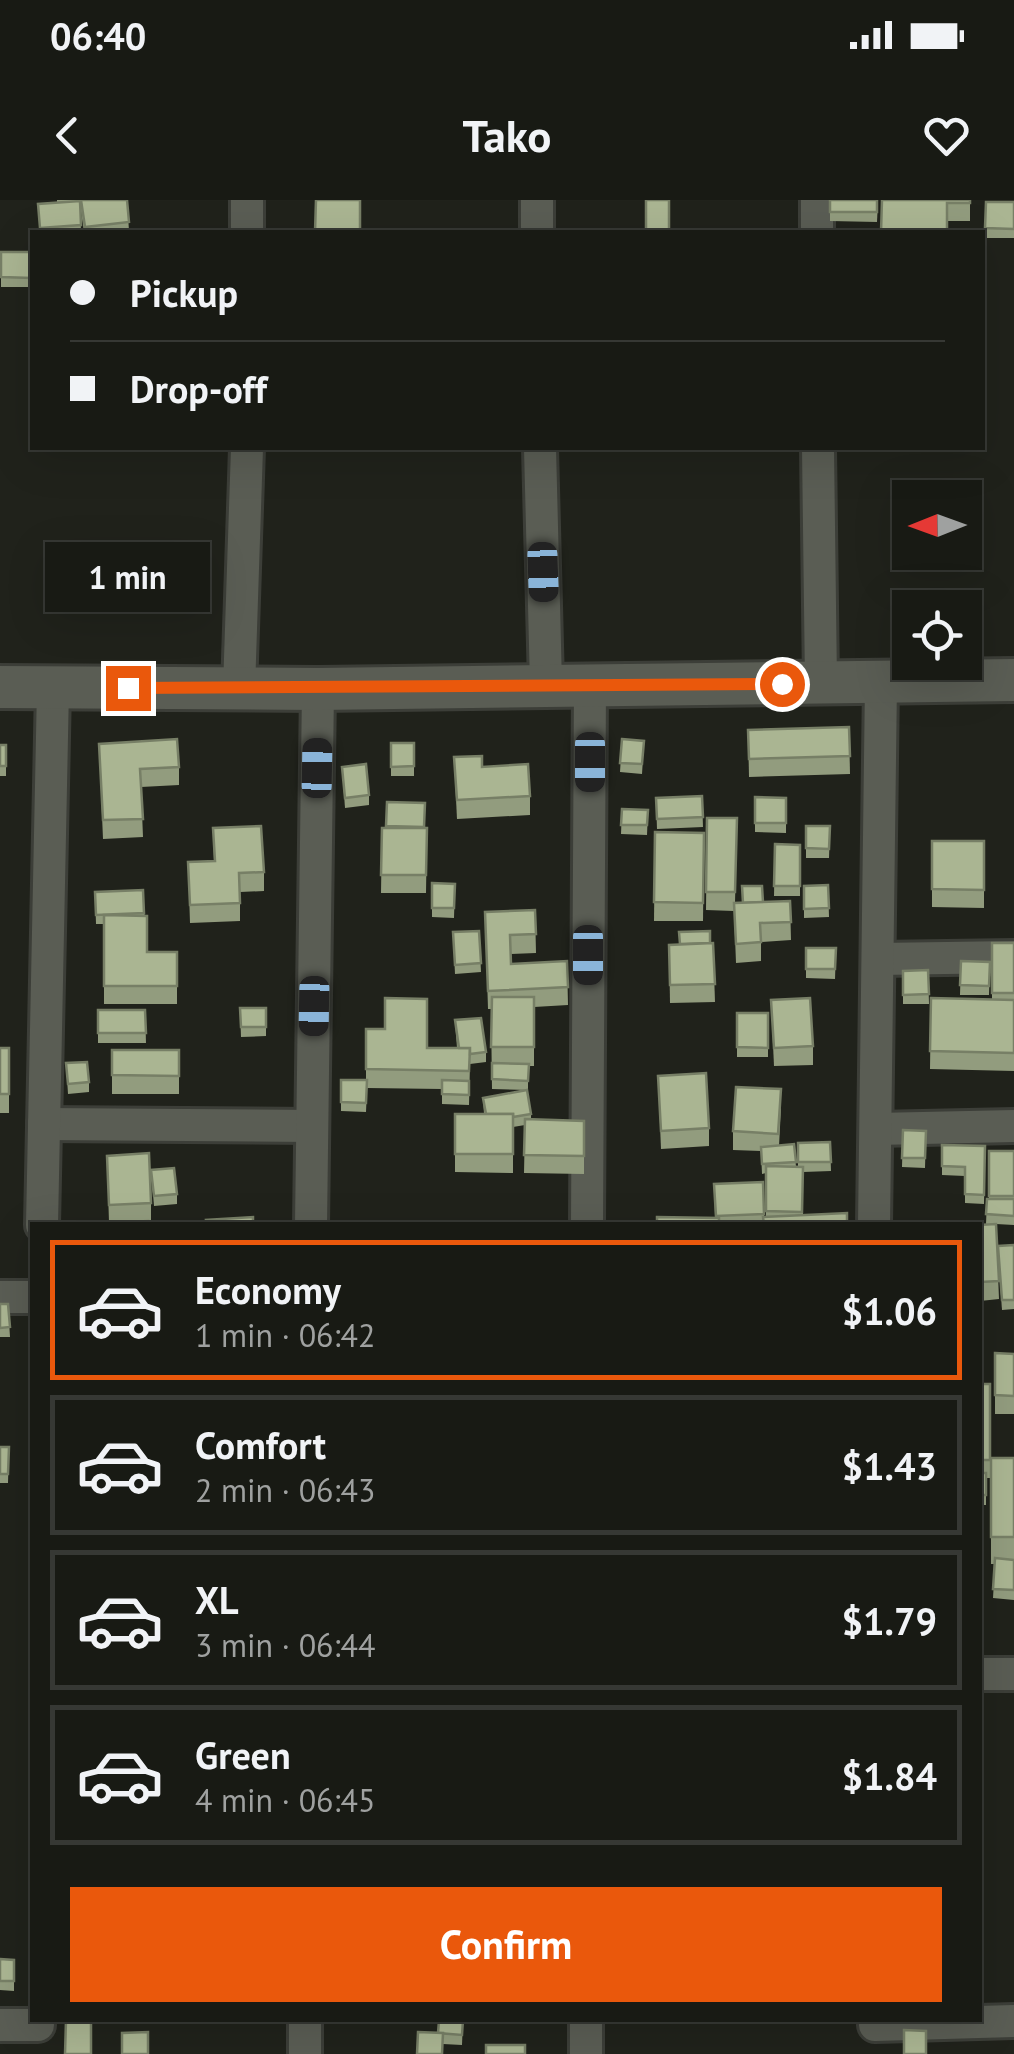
<!DOCTYPE html>
<meta charset="utf-8">
<style>
:root{--surface:#181a14;--page:#21231d;--text:#f1f3f6;--muted:#9fa1a0;--line:#363834;--accent:#ea580c}
body{margin:0;font-family:"PT Sans",sans-serif;background:var(--page);color:var(--text);height:100vh;display:flex;flex-direction:column;font-size:38px;white-space:nowrap}
*{box-sizing:border-box;margin:0}
p{font-size:32px;color:var(--muted)}
.icon{flex:none;width:55px;height:55px;fill:none;stroke:currentColor;stroke-width:2;stroke-linecap:round;stroke-linejoin:round}
.map{position:relative;flex:1;overflow:hidden}
.panel{position:absolute;left:30px;top:1022px;width:952px;height:800px;display:flex;flex-direction:column;background:var(--surface);border-radius:0px;box-shadow:0 10px 40px #0002,0 0 0 2px var(--line)}
.panel>*{flex:none}
.top-card{position:absolute;left:30px;top:30px;width:955px;height:220px;border-radius:0px;box-shadow:0 10px 40px #0002,0 0 0 2px var(--line);display:grid;align-content:center;height:220px;padding:0 40px;background:var(--surface)}
.needle{width:65px;rotate:269deg}
.controls{position:absolute;left:892px;top:280px;display:grid;gap:20px}
.controls a{display:grid;place-items:center;width:90px;height:90px;border-radius:0px;background:var(--surface);box-shadow:0 10px 40px #0002,0 0 0 2px var(--line);font-size:50px}
.end{position:absolute;width:45px;height:45px;margin:-22px;border:12px solid #ea580c;background:#fff;box-shadow:0 0 0 5px #fff}
.from{border-radius:50%}
.bubble{position:absolute;height:70px;border-radius:0px;background:var(--surface);box-shadow:0 10px 40px #0002,0 0 0 2px var(--line);font-size:32px;font-weight:800;line-height:70px;text-align:center}
.car{position:absolute;width:30px;height:60px;margin:-30px -15px;border-radius:12px;box-shadow:0 0 8px 2px #0007;background:linear-gradient(#222 24%,#8ab4d8 0 40%,#222 0 76%,#8ab4d8 0 86%,#222 0)}
.top-card b{display:flex;align-items:center;gap:35px;height:95px;font-size:38px}
.top-card b+b{border-top:2px solid var(--line)}
.top-card i{width:25px;height:25px;background:var(--text)}
ul{padding:18px 0 0;list-style:none}
li{display:flex;align-items:center;gap:30px;height:140px;margin:0 20px 15px;padding:0 20px;border:5px solid var(--line);border-radius:0px}
li div{flex:1}
li b{display:block;font-size:38px}
li em{font-style:normal;font-weight:800}
li.on{border-color:var(--accent)}
li>.icon{width:90px;height:90px;stroke-width:1.5}
.button{display:flex;gap:20px;margin-top:auto;padding:20px 40px}
.button a{flex:1;height:115px;border-radius:0px;background:var(--accent);color:#fff;font-size:40px;font-weight:800;line-height:115px;text-align:center}
.status{display:flex;justify-content:space-between;align-items:center;height:70px;padding:0 50px;background:var(--surface);direction:ltr}
.status svg{height:28px;fill:currentColor}
header{display:flex;justify-content:space-between;align-items:center;height:130px;padding:0 40px;background:var(--surface);font-size:45px;font-weight:800}
.map>svg:first-child{display:block}
</style>
<div class="status"><b>06:40</b><svg viewBox="0 0 49 12"><path d="M0 12V9h3v3zM5 12V6h3v6zM10 12V3h3v9zM15 12V0h3v12zM26 1h20v11H26zM47 4h2v5h-2z"/></svg></div>
<header><svg class="icon" aria-label="back" viewBox="0 0 24 24"><path d="M15 5l-7 7 7 7"/></svg>Tako<svg class="icon" aria-label="heart" viewBox="0 0 24 24"><path d="M12 20l-8-8c-3-5 5-10 8-4 3-6 11-1 8 4z"/></svg></header>
<div class="map">
<svg width="1014" height="1854" viewBox="0 0 1014 1854">
<rect width="100%" height="100%" fill="#20221b"/>
<g fill="none" stroke-linecap="round" stroke-linejoin="round">
<g stroke="#3c3e38" stroke-width="38">
<g id="minor">
<polyline points="247,0 247,32"/>
<polyline points="537,0 537,32"/>
<polyline points="817,0 817,32"/>
<polyline points="540,248 546,484"/>
<polyline points="818,248 821,483"/>
<polyline points="239,489 247,248"/>
<polyline points="878,759 1014,757"/>
<polyline points="44,924 312,926"/>
<polyline points="876,929 1014,926"/>
<polyline points="42,1025 53,488"/>
<polyline points="311,1025 318,489"/>
<polyline points="587,1025 590,485"/>
<polyline points="874,1025 881,482"/>
<polyline points="0,1097 32,1097"/>
<polyline points="980,1474 1014,1474"/>
<polyline points="305,1820 305,1854"/>
<polyline points="586,1820 586,1854"/>
<polyline points="0,1825 38,1825"/>
<polyline points="875,1825 1014,1821"/>
</g>
</g>
<g stroke="#3c3e38" stroke-width="48">
<polyline id="tertiary" points="0,487 318,489 1014,480"/>
</g>
<use href="#minor" stroke="#5a5d54" stroke-width="32"/>
<use href="#tertiary" stroke="#5a5d54" stroke-width="42"/>
</g>
<g fill="#929c7e">
<polygon points="57,0 127,0 129,31 84,32 80,4 81,32 40,32 38,4 57,3"/>
<polygon points="830,0 878,0 877,22 830,21"/>
<polygon points="882,0 970,0 970,21 947,21"/>
<polygon points="986,2 1014,2 1014,38 985,38"/>
<rect x="1" y="52" width="31" height="35"/>
<polygon points="849,527 850,574 749,577 748,530"/>
<polygon points="622,539 644,541 642,574 620,572"/>
<rect x="391" y="543" width="23" height="33"/>
<polygon points="99,544 179,567 179,585 141,587 143,637 103,639"/>
<rect x="0" y="545" width="6" height="31"/>
<polygon points="454,557 482,567 530,596 530,615 457,619"/>
<polygon points="342,567 369,595 369,605 345,608"/>
<polygon points="702,596 703,627 657,629 656,598"/>
<polygon points="755,597 786,598 786,633 755,632"/>
<polygon points="387,602 427,628 426,693 381,693 382,628 386,628"/>
<polygon points="622,609 648,610 647,635 621,634"/>
<polygon points="707,618 737,618 735,703 790,701 791,740 761,742 761,761 736,763 734,711 706,710"/>
<polygon points="806,626 830,626 829,658 806,658"/>
<polygon points="213,628 264,672 264,691 240,692 240,721 190,723 188,662 214,661"/>
<polygon points="655,632 704,633 703,721 654,721"/>
<polygon points="932,641 984,641 984,708 932,707"/>
<polygon points="775,644 800,645 800,696 774,696"/>
<polygon points="432,683 455,684 454,718 432,717"/>
<polygon points="828,685 829,717 804,718 804,686"/>
<polygon points="143,690 147,752 177,752 177,804 104,804 104,724 96,724 95,692"/>
<polygon points="535,710 536,753 511,754 511,764 567,761 568,805 534,807 534,866 528,866 528,890 492,889 491,809 488,809 485,712"/>
<polygon points="479,731 481,772 455,774 453,732"/>
<polygon points="713,743 715,802 670,803 669,745"/>
<polygon points="992,743 1014,743 1014,871 930,869 931,798 992,799"/>
<polygon points="806,748 836,748 835,779 806,778"/>
<polygon points="961,761 990,762 989,795 960,795"/>
<polygon points="928,770 929,804 903,804 903,771"/>
<polygon points="771,800 813,846 813,865 774,866"/>
<polygon points="240,808 266,808 266,836 241,837"/>
<polygon points="98,810 145,810 146,843 98,843"/>
<rect x="737" y="813" width="31" height="44"/>
<polygon points="455,820 486,852 486,862 470,864 469,905 442,904 442,889 367,888 366,912 341,911 341,880 366,880 366,829 427,848 457,848"/>
<rect x="0" y="848" width="9" height="65"/>
<polygon points="112,850 179,876 179,894 112,894"/>
<polygon points="66,863 89,882 89,892 68,894"/>
<polygon points="658,876 709,928 709,946 661,949"/>
<polygon points="483,898 531,914 531,919 584,921 584,974 524,973 525,925 513,927 513,973 455,972 455,914 484,914"/>
<polygon points="781,908 779,946 794,944 796,967 798,967 798,943 830,942 831,971 803,972 803,1015 763,1023 719,1025 715,1018 714,984 763,982 764,1017 766,1017 766,973 762,974 761,951 733,950 733,931"/>
<polygon points="903,930 926,931 925,968 902,967"/>
<polygon points="942,945 985,946 984,1004 965,1003 965,976 942,975"/>
<polygon points="989,951 1014,951 1014,1025 996,1024 999,1099 980,1101 980,1025 986,1024 987,999 989,999"/>
<polygon points="107,956 151,1003 151,1022 109,1023"/>
<polygon points="151,970 177,994 177,1004 154,1006"/>
<polygon points="1014,1045 1014,1109 1002,1110 998,1055"/>
<polygon points="0,1104 8,1104 10,1137 0,1137"/>
<polygon points="995,1153 1014,1154 1014,1214 995,1214"/>
<polygon points="980,1184 990,1184 990,1278 986,1278 986,1305 980,1305"/>
<polygon points="0,1247 9,1247 8,1283 0,1283"/>
<polygon points="991,1258 1014,1258 1014,1400 993,1398 995,1364 991,1364"/>
<polygon points="0,1759 14,1760 14,1791 0,1790"/>
<polygon points="463,1820 462,1845 443,1844 438,1833"/>
</g>
<g fill="#aab592" stroke="#777f66" stroke-width="2.5">
<polygon points="81,0 127,0 129,22 85,27"/>
<polygon points="316,0 360,0 360,32 315,32"/>
<rect x="646" y="0" width="23" height="32"/>
<rect x="830" y="0" width="47" height="12"/>
<polygon points="882,0 970,0 970,3 947,3 947,32 881,32"/>
<polygon points="80,1 81,25 40,28 38,4"/>
<polygon points="986,2 1014,2 1014,29 985,28"/>
<polygon points="1,52 32,52 32,78 1,77"/>
<polygon points="849,527 850,556 749,559 748,530"/>
<polygon points="177,539 179,567 140,569 143,619 103,620 99,544"/>
<polygon points="622,539 644,541 642,564 620,563"/>
<polygon points="391,543 414,543 414,566 391,567"/>
<rect x="0" y="545" width="6" height="21"/>
<polygon points="482,556 482,567 528,564 530,596 457,600 454,557"/>
<polygon points="366,564 369,595 345,598 342,567"/>
<polygon points="702,596 703,617 657,619 656,598"/>
<polygon points="755,597 786,598 786,623 755,623"/>
<polygon points="387,602 425,603 424,627 386,626"/>
<polygon points="622,609 648,610 647,625 621,625"/>
<polygon points="707,618 737,618 735,692 706,692"/>
<polygon points="261,626 264,672 239,673 240,703 190,705 188,662 215,661 213,628"/>
<polygon points="806,626 830,626 829,649 806,648"/>
<polygon points="382,628 427,628 426,675 381,675"/>
<polygon points="655,632 704,633 703,703 654,702"/>
<polygon points="932,641 984,641 984,690 932,689"/>
<polygon points="775,644 800,645 800,686 774,686"/>
<polygon points="432,683 455,684 454,708 432,708"/>
<polygon points="828,685 829,708 804,709 804,686"/>
<polygon points="742,686 762,686 763,702 743,703"/>
<polygon points="143,690 144,713 96,715 95,692"/>
<polygon points="790,701 791,722 760,723 761,742 736,744 734,703"/>
<polygon points="535,710 536,734 510,735 511,764 567,761 568,787 488,791 485,712"/>
<polygon points="104,715 147,716 147,752 177,752 177,786 104,786"/>
<polygon points="479,731 481,763 455,765 453,732"/>
<polygon points="710,731 710,743 680,744 679,732"/>
<polygon points="713,743 715,784 670,785 669,745"/>
<rect x="992" y="743" width="22" height="50"/>
<polygon points="806,748 836,748 835,769 806,769"/>
<polygon points="961,761 990,762 989,786 960,785"/>
<polygon points="928,770 929,794 903,795 903,771"/>
<polygon points="492,797 534,797 534,847 491,847"/>
<polygon points="385,798 427,799 427,848 470,848 469,871 366,869 366,829 385,829"/>
<polygon points="810,798 813,846 774,848 771,800"/>
<polygon points="931,798 1014,800 1014,853 930,851"/>
<polygon points="240,808 266,808 266,827 241,827"/>
<polygon points="98,810 145,810 146,833 98,833"/>
<polygon points="737,813 768,813 768,848 737,847"/>
<polygon points="481,818 486,852 470,854 470,848 459,848 455,820"/>
<rect x="0" y="848" width="9" height="46"/>
<polygon points="112,850 179,850 179,876 112,875"/>
<polygon points="87,862 89,882 68,884 66,863"/>
<polygon points="492,863 529,864 528,881 492,879"/>
<polygon points="706,873 709,928 661,931 658,876"/>
<polygon points="341,880 367,880 366,903 341,902"/>
<polygon points="442,880 469,881 469,895 442,894"/>
<polygon points="736,887 781,889 778,934 733,931"/>
<polygon points="527,890 531,914 513,917 513,914 486,914 483,898"/>
<rect x="455" y="914" width="58" height="40"/>
<polygon points="525,919 584,921 584,956 524,955"/>
<polygon points="903,930 926,931 925,958 902,958"/>
<polygon points="830,942 831,962 798,962 798,943"/>
<polygon points="794,944 796,962 762,964 761,947"/>
<polygon points="942,945 985,946 984,995 965,994 965,967 942,966"/>
<rect x="989" y="951" width="25" height="45"/>
<polygon points="149,953 151,1003 109,1005 107,956"/>
<polygon points="766,966 803,967 802,1012 766,1011"/>
<polygon points="174,968 177,994 154,996 151,970"/>
<polygon points="763,982 764,1014 716,1016 714,984"/>
<polygon points="987,999 1014,999 1014,1016 986,1014"/>
<polygon points="847,1013 847,1025 764,1025 763,1017"/>
<polygon points="253,1017 253,1025 207,1025 206,1020"/>
<polygon points="657,1017 719,1018 719,1025 657,1025"/>
<polygon points="148,1021 148,1025 107,1025 106,1023"/>
<polygon points="996,1024 999,1081 980,1082 980,1025 978,1025"/>
<polygon points="1014,1045 1014,1100 1002,1100 998,1046"/>
<polygon points="0,1104 8,1104 10,1127 0,1128"/>
<polygon points="995,1153 1014,1154 1014,1196 995,1195"/>
<rect x="980" y="1184" width="10" height="76"/>
<polygon points="0,1247 9,1247 8,1274 0,1274"/>
<rect x="991" y="1258" width="23" height="79"/>
<rect x="980" y="1273" width="6" height="22"/>
<polygon points="995,1358 1014,1360 1014,1390 993,1389"/>
<polygon points="0,1759 14,1760 14,1781 0,1781"/>
<polygon points="66,1820 91,1820 91,1854 65,1854"/>
<polygon points="439,1820 463,1820 462,1835 438,1833"/>
<polygon points="904,1830 926,1831 926,1854 904,1854"/>
<polygon points="148,1832 148,1854 122,1854 122,1833"/>
<polygon points="418,1832 443,1833 442,1854 417,1854"/>
<rect x="486" y="1845" width="39" height="9"/>
</g>
<g fill="none" stroke-linecap="round" stroke-linejoin="round">
<polyline stroke="#ea580c" stroke-width="12" points="128,488 782,484"/>
</g>
</svg>
<div class="controls">
<a><svg class="needle" viewBox="-14 -14 28 28"><path d="M0-13l5 13h-10z" fill="#e53935"/><path d="M0 13l5-13h-10z" fill="#9fa1a0"/></svg></a>
<a><svg class="icon" aria-label="locate" viewBox="0 0 24 24"><circle cx="12" cy="12" r="6"/><path d="M12 2v4M12 18v4M2 12h4M18 12h4"/></svg></a>
</div>
<i class="end from" style="left:782px;top:484px"></i>
<i class="end" style="left:128px;top:488px"></i>
<div class="bubble" style="left:45px;top:342px;width:165px">1 min</div>
<i class="car" style="left:543px;top:372px;rotate:178deg"></i>
<i class="car" style="left:590px;top:562px;rotate:180deg"></i>
<i class="car" style="left:317px;top:568px;rotate:1deg"></i>
<i class="car" style="left:588px;top:755px;rotate:180deg"></i>
<i class="car" style="left:314px;top:806px;rotate:181deg"></i>
<div class="top-card">
<b><i class="from"></i>Pickup</b>
<b><i></i>Drop-off</b>
</div>
<section class="panel">
<ul>
<li class="on"><svg class="icon" aria-label="car" viewBox="0 0 24 24"><path d="M5 17H2v-5l4-1 3-4h7l3 4 3 1v5h-3M9 17h6M6 11h13"/><circle cx="7" cy="17" r="2"/><circle cx="17" cy="17" r="2"/></svg><div><b>Economy</b><p>1 min · 06:42</p></div><em>$1.06</em></li>
<li><svg class="icon" aria-label="car" viewBox="0 0 24 24"><path d="M5 17H2v-5l4-1 3-4h7l3 4 3 1v5h-3M9 17h6M6 11h13"/><circle cx="7" cy="17" r="2"/><circle cx="17" cy="17" r="2"/></svg><div><b>Comfort</b><p>2 min · 06:43</p></div><em>$1.43</em></li>
<li><svg class="icon" aria-label="car" viewBox="0 0 24 24"><path d="M5 17H2v-5l4-1 3-4h7l3 4 3 1v5h-3M9 17h6M6 11h13"/><circle cx="7" cy="17" r="2"/><circle cx="17" cy="17" r="2"/></svg><div><b>XL</b><p>3 min · 06:44</p></div><em>$1.79</em></li>
<li><svg class="icon" aria-label="car" viewBox="0 0 24 24"><path d="M5 17H2v-5l4-1 3-4h7l3 4 3 1v5h-3M9 17h6M6 11h13"/><circle cx="7" cy="17" r="2"/><circle cx="17" cy="17" r="2"/></svg><div><b>Green</b><p>4 min · 06:45</p></div><em>$1.84</em></li>
</ul>
<div class="button"><a>Confirm</a></div>
</section>
</div>
